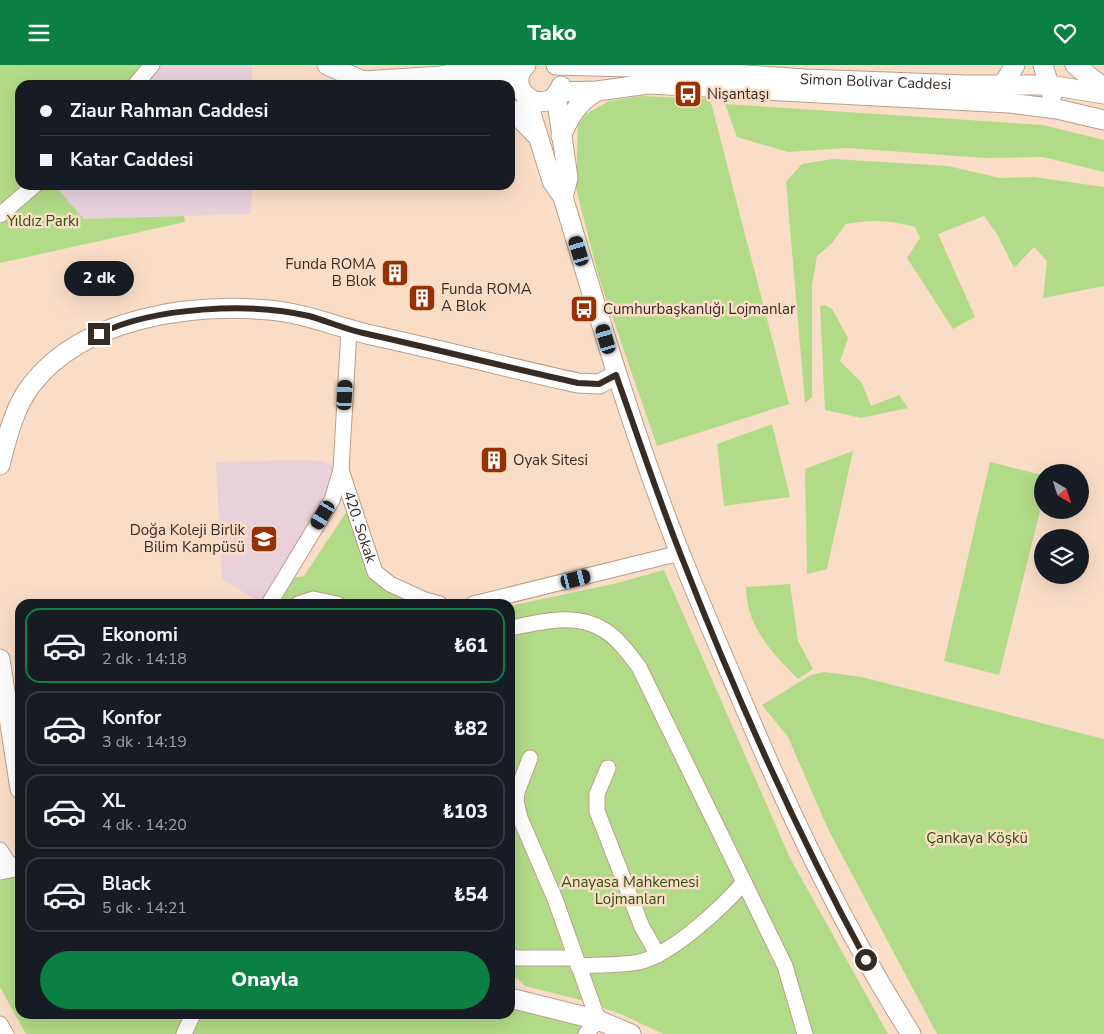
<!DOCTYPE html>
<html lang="tr">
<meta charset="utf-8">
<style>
:root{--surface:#171b24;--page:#242831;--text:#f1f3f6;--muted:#9ea1a6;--line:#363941;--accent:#0b8043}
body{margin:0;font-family:"Nunito Sans",sans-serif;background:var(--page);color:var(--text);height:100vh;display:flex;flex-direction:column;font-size:19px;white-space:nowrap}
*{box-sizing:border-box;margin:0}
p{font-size:16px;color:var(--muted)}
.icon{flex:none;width:28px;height:28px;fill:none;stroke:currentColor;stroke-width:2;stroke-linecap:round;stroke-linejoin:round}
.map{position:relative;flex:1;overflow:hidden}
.details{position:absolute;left:15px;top:534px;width:500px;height:420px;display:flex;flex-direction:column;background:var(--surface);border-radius:15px;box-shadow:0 5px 20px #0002}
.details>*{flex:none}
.top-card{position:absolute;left:15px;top:15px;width:500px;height:110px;border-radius:15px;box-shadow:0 5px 20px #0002;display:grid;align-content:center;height:110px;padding:0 25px;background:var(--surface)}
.needle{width:32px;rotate:141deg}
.tools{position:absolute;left:1034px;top:399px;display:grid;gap:10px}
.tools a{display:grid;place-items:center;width:55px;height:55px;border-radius:50%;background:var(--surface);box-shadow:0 5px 20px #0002;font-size:25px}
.end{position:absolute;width:22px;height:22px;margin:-11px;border:6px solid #372c24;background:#fff;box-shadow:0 0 0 2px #fff}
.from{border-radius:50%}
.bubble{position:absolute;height:35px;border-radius:18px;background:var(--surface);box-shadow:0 5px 20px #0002;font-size:16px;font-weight:800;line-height:35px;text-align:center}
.car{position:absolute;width:15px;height:30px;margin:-15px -8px;border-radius:6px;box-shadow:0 0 4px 1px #0007;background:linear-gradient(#222 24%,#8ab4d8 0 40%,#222 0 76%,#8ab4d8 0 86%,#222 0)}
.top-card b{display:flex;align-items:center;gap:18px;height:48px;font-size:19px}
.top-card b+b{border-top:1px solid var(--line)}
.top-card i{width:12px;height:12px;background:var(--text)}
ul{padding:9px 0 0;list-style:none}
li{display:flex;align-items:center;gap:15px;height:75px;margin:0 10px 8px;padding:0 15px;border:2px solid var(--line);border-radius:15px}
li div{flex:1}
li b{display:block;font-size:19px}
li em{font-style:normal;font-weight:800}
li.active{border-color:var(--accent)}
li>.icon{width:45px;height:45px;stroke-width:1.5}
.action{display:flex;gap:10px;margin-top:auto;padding:10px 25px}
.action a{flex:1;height:58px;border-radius:30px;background:var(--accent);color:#fff;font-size:20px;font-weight:800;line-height:58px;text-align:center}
header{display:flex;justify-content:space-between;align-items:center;height:65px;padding:0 25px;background:var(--accent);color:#fff;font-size:22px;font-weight:800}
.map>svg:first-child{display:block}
</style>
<header><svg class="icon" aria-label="menu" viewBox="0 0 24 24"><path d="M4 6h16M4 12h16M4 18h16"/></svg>Tako<svg class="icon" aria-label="heart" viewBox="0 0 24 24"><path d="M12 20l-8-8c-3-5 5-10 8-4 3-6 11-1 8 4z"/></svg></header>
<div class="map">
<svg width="1104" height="969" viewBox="0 0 1104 969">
<rect width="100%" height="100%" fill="#f9ddc7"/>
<g fill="#e9d1dc">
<polygon points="152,0 252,0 252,20 135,20"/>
<polygon points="54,120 252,120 251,149 83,154"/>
<polygon points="296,395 323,396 341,405 263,539 222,514 216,397"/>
</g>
<g fill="#b2db87">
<polygon points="0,0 152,0 135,20 20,20 20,120 54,120 84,154 184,151 185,157 0,198"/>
<polygon points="640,31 710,34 789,339 657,381 599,213 576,123 578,61 586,49 609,36"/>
<polygon points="725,39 1043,60 1104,75 1104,107 1043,92 986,93 847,83 788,87 737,72"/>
<path d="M833 94 948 101 1000 113 1034 112 1104 122V221L1043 233 1047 196 1034 182 1014 203 997 169 984 151 938 169 975 252 953 264 907 193 920 173 915 162C891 155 871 154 846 159L832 178 817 191 812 220V332L805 338 786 117 802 99Z"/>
<polygon points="825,240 832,244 848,273 840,296 862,318 871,341 899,330 908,343 861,353 825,345 820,241"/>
<polygon points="772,359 790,432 724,441 717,379"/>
<polygon points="853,386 827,504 807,509 805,404"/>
<polygon points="990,397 1042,410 1042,438 999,610 944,596"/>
<polygon points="347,446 366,500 415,539 279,539 293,513 304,511"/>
<polygon points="664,505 790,793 888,969 663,969 621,949 581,935 525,921 518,914 510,912 510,541 617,518"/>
<path d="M790 519 798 576 813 604 798 614C772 588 746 561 746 522Z"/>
<polygon points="824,607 862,612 1104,674 1104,969 937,969 828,764 788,672 762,640 811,610"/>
<polygon points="20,808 20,949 133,949 139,952 140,949 510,949 510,933 598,955 586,969 26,969 0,922 0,816"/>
</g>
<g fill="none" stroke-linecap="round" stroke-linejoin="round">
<g stroke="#b99f8a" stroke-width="17">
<g id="minor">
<polyline points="135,20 152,0"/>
<polyline points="0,150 35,120"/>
<path id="s1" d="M341 405 375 507 390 519 425 535 440 539"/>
<polyline points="269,539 332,435 341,405 349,265"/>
<polyline points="298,539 313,534 337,539"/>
<polyline points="473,539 680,488"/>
<path d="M510 563C541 557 576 547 604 565 618 573 629 589 639 602L785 901 805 969"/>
<polyline points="530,693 517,727 516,736 520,753 555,834 598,955 586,969"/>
<polyline points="608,703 597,729 597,746 642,862 658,890"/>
<polyline points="0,785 11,802"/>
<polyline points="510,889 512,893 575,893"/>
<path d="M578 901C598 899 619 901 639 897 671 890 723 842 744 817"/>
<polyline points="0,959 6,969"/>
<polyline points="184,969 193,949"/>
</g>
</g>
<g stroke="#b99f8a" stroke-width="21">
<g id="major">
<polyline points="327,0 363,16 442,11 472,20"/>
<path d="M526 0C501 25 548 56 561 21"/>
<path id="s2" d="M556 0 630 2 805 14 967 20H1049L1104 29"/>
<polyline points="1043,0 1052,30"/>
<polyline points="1075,0 1104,23"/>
<polyline points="442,11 463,6 520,8"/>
<polyline points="1002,21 1015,0"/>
<polyline points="558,27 597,26 648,19 1009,38 1057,44 1104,55"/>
<polyline points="556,30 568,113 563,132"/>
<path d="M526 32 552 116 563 132C599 252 634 372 680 488 699 536 720 584 740 631 789 748 843 862 911 969"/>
<polyline points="510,43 535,69"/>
<path d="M561 71C570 51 578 37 597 26"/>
<path d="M0 400C7 373 14 342 32 319 84 253 189 238 269 245 304 248 337 262 371 270 441 285 509 303 578 318L599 319 616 310"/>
<polyline points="0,594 20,724"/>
<polyline points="0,805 20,801"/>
<polyline points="510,933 598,955 631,969"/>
</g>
</g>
<use href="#minor" stroke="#fff" stroke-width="15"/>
<use href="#major" stroke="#fff" stroke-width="19"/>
</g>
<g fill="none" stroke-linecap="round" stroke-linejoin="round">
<path stroke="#372c24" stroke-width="6" d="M99 269C153 242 251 237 309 251 327 256 344 264 363 268 435 284 506 302 578 318L599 319 616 310C637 369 657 429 680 488 734 627 795 764 866 895"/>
</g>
<defs>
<g id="bus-square" transform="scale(1.4375)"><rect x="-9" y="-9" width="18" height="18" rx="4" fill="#963103" stroke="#f9ddc7"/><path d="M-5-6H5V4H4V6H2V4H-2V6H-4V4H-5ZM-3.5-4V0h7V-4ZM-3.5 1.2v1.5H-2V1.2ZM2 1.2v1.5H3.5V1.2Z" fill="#fff"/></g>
<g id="building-square" transform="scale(1.4375)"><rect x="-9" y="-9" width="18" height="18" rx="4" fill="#963103" stroke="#f9ddc7"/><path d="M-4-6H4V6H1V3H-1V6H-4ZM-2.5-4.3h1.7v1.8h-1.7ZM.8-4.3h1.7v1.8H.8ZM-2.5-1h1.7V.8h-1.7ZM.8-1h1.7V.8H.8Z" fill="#fff"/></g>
<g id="school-square" transform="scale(1.4375)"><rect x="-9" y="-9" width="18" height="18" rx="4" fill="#963103" stroke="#f9ddc7"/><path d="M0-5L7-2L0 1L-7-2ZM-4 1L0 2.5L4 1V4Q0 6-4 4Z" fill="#fff"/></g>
</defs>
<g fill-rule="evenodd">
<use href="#bus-square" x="688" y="29"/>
<use href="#building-square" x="395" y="208"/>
<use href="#building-square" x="422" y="233"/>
<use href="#bus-square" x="584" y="244"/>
<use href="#building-square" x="494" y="395"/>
<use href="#school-square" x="264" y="474"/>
</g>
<g text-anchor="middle" stroke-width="5" stroke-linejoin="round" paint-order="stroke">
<g font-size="15" fill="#372c24" stroke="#f9ddc7">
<text dy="5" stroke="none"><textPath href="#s2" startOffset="320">Simon Bolivar Caddesi</textPath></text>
<text dy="5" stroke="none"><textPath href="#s1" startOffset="60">420. Sokak</textPath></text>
</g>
<g font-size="15" fill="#372c24" stroke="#f9ddc7" text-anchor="start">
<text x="707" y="34">Nişantaşı</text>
<text x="376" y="204" text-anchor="end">Funda ROMA<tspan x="376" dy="17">B Blok</tspan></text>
<text x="441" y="229">Funda ROMA<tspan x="441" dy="17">A Blok</tspan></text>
<text x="603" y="249">Cumhurbaşkanlığı Lojmanlar</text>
<text x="513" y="400">Oyak Sitesi</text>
<text x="245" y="470" text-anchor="end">Doğa Koleji Birlik<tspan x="245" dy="17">Bilim Kampüsü</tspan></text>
</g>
<g font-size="15" fill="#334d0e" stroke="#f9ddc7">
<text x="43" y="161">Yıldız Parkı</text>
<text x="977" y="778">Çankaya Köşkü</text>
<text x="630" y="822">Anayasa Mahkemesi<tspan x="630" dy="17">Lojmanları</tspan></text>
</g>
</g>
</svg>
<div class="tools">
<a><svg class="needle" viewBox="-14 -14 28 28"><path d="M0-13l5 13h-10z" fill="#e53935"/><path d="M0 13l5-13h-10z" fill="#9ea1a6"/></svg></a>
<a><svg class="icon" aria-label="layers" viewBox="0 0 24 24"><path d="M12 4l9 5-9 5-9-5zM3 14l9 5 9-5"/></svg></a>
</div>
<i class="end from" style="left:866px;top:895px"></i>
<i class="end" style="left:99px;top:269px"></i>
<div class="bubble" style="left:64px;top:196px;width:70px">2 dk</div>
<i class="car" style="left:579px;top:186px;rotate:343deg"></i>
<i class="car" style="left:606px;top:274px;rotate:343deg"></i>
<i class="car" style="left:345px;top:330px;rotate:3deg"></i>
<i class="car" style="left:323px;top:450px;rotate:211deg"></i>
<i class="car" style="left:576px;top:514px;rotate:76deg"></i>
<div class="top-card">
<b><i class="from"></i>Ziaur Rahman Caddesi</b>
<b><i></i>Katar Caddesi</b>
</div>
<section class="details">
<ul>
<li class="active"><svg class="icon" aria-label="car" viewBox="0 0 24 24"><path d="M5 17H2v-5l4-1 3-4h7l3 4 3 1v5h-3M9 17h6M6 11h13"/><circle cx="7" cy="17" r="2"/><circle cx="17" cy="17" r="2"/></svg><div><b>Ekonomi</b><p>2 dk · 14:18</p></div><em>₺61</em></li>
<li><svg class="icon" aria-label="car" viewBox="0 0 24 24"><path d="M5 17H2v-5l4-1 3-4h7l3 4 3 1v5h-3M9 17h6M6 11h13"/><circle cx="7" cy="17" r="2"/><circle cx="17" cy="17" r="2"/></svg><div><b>Konfor</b><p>3 dk · 14:19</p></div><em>₺82</em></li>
<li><svg class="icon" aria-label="car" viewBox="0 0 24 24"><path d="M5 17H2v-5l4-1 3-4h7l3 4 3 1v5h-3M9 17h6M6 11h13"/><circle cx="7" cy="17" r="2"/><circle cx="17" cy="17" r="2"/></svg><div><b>XL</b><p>4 dk · 14:20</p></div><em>₺103</em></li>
<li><svg class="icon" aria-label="car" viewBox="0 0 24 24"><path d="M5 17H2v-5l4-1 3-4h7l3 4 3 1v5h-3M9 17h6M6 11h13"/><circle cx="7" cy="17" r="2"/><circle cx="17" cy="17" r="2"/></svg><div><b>Black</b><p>5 dk · 14:21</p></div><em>₺54</em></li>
</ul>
<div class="action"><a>Onayla</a></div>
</section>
</div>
